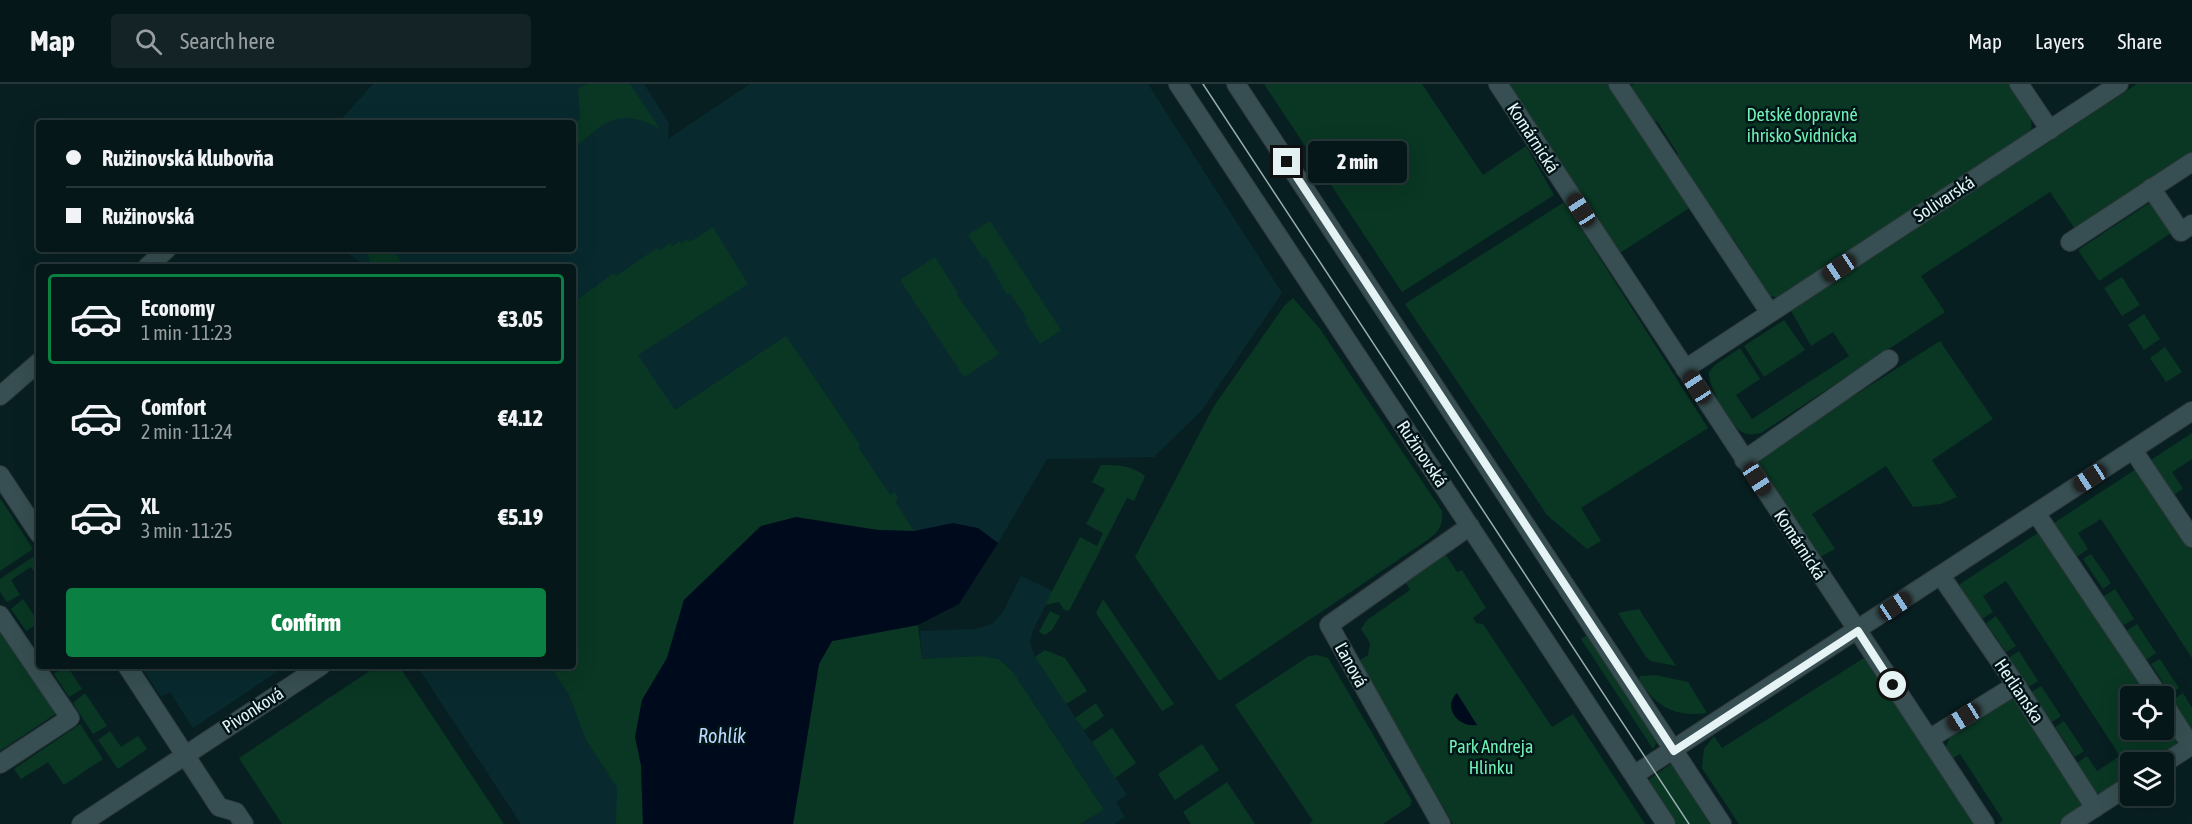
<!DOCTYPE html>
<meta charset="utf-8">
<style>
:root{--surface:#061719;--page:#142426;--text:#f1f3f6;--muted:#989fa2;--line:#273638;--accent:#0b8043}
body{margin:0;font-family:"Asap Condensed",sans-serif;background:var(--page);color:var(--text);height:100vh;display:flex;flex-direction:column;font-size:22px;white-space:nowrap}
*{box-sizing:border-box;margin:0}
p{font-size:20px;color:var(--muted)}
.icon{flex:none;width:33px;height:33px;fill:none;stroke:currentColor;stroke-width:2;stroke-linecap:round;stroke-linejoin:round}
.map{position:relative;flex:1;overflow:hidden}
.panel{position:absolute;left:36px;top:180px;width:540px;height:405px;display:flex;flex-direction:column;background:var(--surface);border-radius:6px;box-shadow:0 6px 24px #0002,0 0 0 2px var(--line)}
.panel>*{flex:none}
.guide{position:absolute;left:36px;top:36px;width:540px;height:132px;border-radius:6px;box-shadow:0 6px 24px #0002,0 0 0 2px var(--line);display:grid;align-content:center;height:132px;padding:0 30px;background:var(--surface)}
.tools{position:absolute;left:2120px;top:602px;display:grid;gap:12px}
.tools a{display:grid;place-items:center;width:54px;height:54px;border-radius:6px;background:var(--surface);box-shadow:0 6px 24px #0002,0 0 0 2px var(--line);font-size:30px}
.end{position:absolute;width:27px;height:27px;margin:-14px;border:8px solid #e5f3f5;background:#111;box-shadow:0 0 0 3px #111}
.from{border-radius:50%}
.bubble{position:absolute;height:42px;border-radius:6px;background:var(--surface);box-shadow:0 6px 24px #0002,0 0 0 2px var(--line);font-size:20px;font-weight:800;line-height:42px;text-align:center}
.car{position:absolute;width:18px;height:36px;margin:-18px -9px;border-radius:8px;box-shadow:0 0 4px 2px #0007;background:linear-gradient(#222 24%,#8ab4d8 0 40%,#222 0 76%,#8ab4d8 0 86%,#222 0)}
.guide b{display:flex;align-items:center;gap:21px;height:57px;font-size:22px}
.guide b+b{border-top:2px solid var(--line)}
.guide i{width:15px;height:15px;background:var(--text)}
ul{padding:10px 0 0;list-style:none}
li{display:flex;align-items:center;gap:18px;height:90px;margin:0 12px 9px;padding:0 18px;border:3px solid transparent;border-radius:6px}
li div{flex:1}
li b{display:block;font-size:22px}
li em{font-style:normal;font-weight:800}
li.selected{border-color:var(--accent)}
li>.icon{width:54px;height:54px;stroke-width:1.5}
.button{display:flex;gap:12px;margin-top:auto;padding:12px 30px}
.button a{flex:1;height:69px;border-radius:6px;background:var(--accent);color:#fff;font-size:24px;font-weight:800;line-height:69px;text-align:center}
header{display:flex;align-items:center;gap:36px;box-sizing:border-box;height:84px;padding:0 30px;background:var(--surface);border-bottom:2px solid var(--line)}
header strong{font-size:28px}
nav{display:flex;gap:33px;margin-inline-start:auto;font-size:21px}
.search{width:420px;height:54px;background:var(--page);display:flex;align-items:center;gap:15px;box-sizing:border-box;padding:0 21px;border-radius:6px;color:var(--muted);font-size:22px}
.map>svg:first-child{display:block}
</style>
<header>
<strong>Map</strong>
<div class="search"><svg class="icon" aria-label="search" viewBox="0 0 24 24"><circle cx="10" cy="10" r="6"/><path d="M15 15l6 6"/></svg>Search here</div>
<nav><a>Map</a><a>Layers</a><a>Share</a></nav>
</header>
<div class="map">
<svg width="2192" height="740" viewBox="0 0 2192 740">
<rect width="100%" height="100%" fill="#081f21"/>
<g fill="#082a2e">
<polygon points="373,0 644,0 669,39 668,55 750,0 1148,0 1282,209 1202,326 1154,373 1047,375 998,459 978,444 914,447 642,616 643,740 521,740 417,582 573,582 573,183 365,183 343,165 573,165 573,39 338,39"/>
<polygon points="1021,492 1053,507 1033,546 1030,559 1035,573 1127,711 1116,718 1125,733 1114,740 1080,740 1104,726 1013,588 999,575 981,572 922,575 920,547 975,545 992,540 1003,528"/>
<polygon points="141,582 286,582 193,644 170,608 161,613"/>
</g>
<g fill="#093723">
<path d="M587 0H630L660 45C619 22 604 38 573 66V45L580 34 578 5Z"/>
<polygon points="1264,0 1422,0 1483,91 1526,62 1554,111 1402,208"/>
<polygon points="1505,0 1614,0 1694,121 1617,171"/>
<path d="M1634 0H2010C2022 16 2034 27 2031 47L1779 213C1764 214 1757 202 1748 191L1754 187 1732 153 1726 157 1672 75 1678 70 1657 37 1649 41 1626 5Z"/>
<path d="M2137 0H2192V68L2075 145 2050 108 1921 192 1945 228 1761 349C1753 351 1744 351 1738 345 1728 335 1707 301 1709 288L1715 281 1740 264 1760 295 1736 311 1752 335 1849 272 1833 248 1811 262 1791 227Z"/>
<polygon points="1564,118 1708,344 1581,424 1601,457 1587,465 1547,431 1405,220"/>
<polygon points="2151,118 2171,149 2099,197 2078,166"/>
<polygon points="990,137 1061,246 1040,260 1025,237 1027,235 1010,209 1007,211 986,173 983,174 968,151"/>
<polygon points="713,143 748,200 638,271 675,326 786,252 860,361 858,363 890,411 895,408 898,414 895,417 914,447 761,442 684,516 667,574 642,616 635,653 641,681 643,740 616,740 617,703 586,656 569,611 550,582 573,582 573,219 614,189 616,192 657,164 659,167 670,159 672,162 680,157 681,160 688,155 690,158"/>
<polygon points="372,165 392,165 404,182 371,183 368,170"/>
<polygon points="935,173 958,209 957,211 999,270 964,293 900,196"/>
<polygon points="2122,193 2140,221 2122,232 2104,204"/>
<path d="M1293 214 1320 245 1442 427C1443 441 1440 446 1429 455L1219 597 1135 473 1214 322 1284 222Z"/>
<polygon points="2144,230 2160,255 2144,266 2128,241"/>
<polygon points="1784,236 1805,266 1764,293 1744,262"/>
<polygon points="1940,257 1993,335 1932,376 1957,413 1941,420 1913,423 1886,382 1812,430 1835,465 1818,474 1753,376"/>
<polygon points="2165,263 2182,288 2166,298 2150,274"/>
<polygon points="2192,349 2192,375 2172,388 2183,405 2170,413 2151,376"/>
<path d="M1101 381C1118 381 1132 381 1145 392L1134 417 1127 414 1069 527 1064 526 1059 518 1045 521 1080 453 1097 462 1103 449 1086 440 1105 405 1092 398Z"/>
<polygon points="2136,385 2192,463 2192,574 2101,435 2078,449 2088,465 2075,474 2054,439"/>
<polygon points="0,414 33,465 0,487"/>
<path d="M2041 447 2154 612H2130V645H2163V625L2177 652C2177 678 2149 678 2130 678V696L2101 710 2095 708 2074 681 2087 672 2097 687 2120 672 2006 497 1983 512 1993 528 1979 537 1960 504V500Z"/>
<polygon points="39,469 39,495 31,483 11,496 20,511 7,518 0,508 0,495"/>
<polygon points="2091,470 2111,499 2103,505 2083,475"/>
<polygon points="1446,471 1457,488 1462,486 1486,524 1473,534 1476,539 1483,540 1552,643 1573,630 1645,740 1453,740 1359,577 1368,571 1370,559 1361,545 1367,536 1410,506 1406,499"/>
<polygon points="2115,505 2134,535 2120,543 2101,514"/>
<polygon points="23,515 39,539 26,547 11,525"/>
<polygon points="1103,515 1174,620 1162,627 1096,529"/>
<polygon points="1639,525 1676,582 1651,577 1646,573 1618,529"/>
<polygon points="1050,527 1060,532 1052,546 1045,551 1039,548"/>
<polygon points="1996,532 2016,562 2006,568 1986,539"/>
<polygon points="2137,540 2156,569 2143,578 2123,549"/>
<polygon points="918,541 922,575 981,572 999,575 1013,588 1104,726 1080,740 793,740 819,579 832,557"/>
<polygon points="0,544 57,629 0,667"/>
<polygon points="1587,551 1654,654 1656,660 1653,665 1581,555"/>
<polygon points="1045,566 1065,574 1087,607 1066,620 1035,573"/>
<polygon points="2019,567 2038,597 2024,606 2005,576"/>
<polygon points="1317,571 1328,574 1412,717 1410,722 1383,740 1309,740 1313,737 1235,621 1309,572"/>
<polygon points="1867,572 1978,740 1739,740 1702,684 1704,665 1714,652 1722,664"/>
<polygon points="2160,575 2179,604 2170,610 2151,580"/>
<polygon points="64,582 67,582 82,605 69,613 54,590"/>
<polygon points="377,582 399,582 504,740 282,740 239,674"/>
<path d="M1655 591 1688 598 1707 629C1676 634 1655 622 1639 596L1640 592Z"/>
<polygon points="2041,602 2061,632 2047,641 2027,611"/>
<polygon points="85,609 107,642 93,650 73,619"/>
<polygon points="2183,609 2192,624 2192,646 2169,618"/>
<polygon points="2010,614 2017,615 2082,714 2080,723 2062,740 1998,740 2003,736 1960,670 1950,676 1945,665 1951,650"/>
<polygon points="1096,619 1104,632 1084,646 1075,634"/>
<polygon points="2064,637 2084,667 2075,673 2055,643"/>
<polygon points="80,640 103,675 64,701 48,678 21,695 14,685"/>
<polygon points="1112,644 1136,679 1115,694 1092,658"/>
<polygon points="110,647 121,663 138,652 147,665 118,685 98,656"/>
<polygon points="1202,660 1219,686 1175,716 1158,690"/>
<polygon points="1671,680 1710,740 1677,740 1648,696"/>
<polygon points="1227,698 1255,740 1191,740 1183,728"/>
</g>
<g fill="#000a1d">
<polygon points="796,433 878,446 914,447 953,439 978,444 998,459 959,520 918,541 832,557 819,580 793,740 643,740 641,681 635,653 642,616 667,574 684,516 761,442"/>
<path d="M1457 609 1477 641C1458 644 1442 623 1457 609Z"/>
</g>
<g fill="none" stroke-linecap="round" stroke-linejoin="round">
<g stroke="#2e373a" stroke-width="20">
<g id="minor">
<polyline points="1178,0 1666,740"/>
<polyline points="1236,0 1722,740"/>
<polyline points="1498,0 1985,740"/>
<polyline points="1618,0 1770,229"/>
<polyline points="2019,0 2050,46"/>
<polyline points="2151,104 2181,148 2192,140"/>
<polyline points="2070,158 2192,78"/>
<polyline points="147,183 167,165"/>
<polyline points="1685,285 2119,0"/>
<polyline points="0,312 39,278"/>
<polyline points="2133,366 2192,454"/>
<polyline points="1744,376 1889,275"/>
<polyline points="0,391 39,450"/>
<polyline points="2036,429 2159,612"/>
<polyline points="1941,492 2016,601 2095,724"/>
<polyline points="0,531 70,634 0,680"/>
<polyline points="127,582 219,723 236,728 244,740"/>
<polyline points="2163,618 2191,662"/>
<polyline points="1929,655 2016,601"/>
<polyline points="2163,680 2192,661"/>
<polyline points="1634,691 2192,327"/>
<polyline points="81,740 321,582"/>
<polyline points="1441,740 1329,541 1470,442"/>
<polyline points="2070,740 2130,701"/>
</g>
</g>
<use href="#minor" stroke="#374f52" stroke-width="18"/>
<polyline stroke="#9aacae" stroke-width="1.5" points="1203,0 1689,740"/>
</g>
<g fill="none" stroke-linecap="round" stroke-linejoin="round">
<polyline stroke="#e5f3f5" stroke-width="8" points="1287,78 1674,667 1858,547 1893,601"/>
</g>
<g text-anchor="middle" stroke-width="5" stroke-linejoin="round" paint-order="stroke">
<g font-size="18" fill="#70f3b4" stroke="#011518">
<text x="1802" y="37">Detské dopravné<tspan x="1802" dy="21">ihrisko Svidnícka</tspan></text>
<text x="1491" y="669">Park Andreja<tspan x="1491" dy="21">Hlinku</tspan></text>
</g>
<g font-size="18" fill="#e5f3f5" stroke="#011518">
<text transform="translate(1533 54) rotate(57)" y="6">Komárnická</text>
<text transform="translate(1944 115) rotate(-33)" y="6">Solivarská</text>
<text transform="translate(1422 370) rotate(56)" y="6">Ružinovská</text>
<text transform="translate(1800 461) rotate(57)" y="6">Komárnická</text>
<text transform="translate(1351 581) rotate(61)" y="6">Ľanová</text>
<text transform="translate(2019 607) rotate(56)" y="6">Herlianska</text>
<text transform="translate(253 626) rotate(-33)" y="6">Pivonková</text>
</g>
<g font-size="20" font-style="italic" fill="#bbd9fd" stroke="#011518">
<text x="722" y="659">Rohlík</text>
</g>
</g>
</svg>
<div class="tools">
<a><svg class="icon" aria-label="locate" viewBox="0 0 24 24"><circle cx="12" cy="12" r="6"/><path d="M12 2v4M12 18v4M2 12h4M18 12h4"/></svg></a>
<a><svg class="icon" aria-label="layers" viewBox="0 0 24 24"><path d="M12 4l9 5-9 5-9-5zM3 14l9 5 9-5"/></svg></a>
</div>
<i class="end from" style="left:1893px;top:601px"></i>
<i class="end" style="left:1287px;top:78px"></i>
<div class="bubble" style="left:1308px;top:57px;width:99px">2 min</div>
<i class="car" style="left:1581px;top:126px;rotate:327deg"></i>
<i class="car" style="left:1839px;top:184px;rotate:236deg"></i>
<i class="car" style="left:1697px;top:303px;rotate:327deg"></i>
<i class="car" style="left:2090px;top:394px;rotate:237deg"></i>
<i class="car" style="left:1757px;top:395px;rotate:147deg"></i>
<i class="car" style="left:1895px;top:522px;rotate:56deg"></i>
<i class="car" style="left:1964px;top:633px;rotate:238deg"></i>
<div class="guide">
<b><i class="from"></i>Ružinovská klubovňa</b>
<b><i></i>Ružinovská</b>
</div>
<section class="panel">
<ul>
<li class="selected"><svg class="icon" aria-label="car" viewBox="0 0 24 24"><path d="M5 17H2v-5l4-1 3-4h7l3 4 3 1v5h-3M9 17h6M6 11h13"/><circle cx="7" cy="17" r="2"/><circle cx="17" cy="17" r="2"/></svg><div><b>Economy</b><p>1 min · 11:23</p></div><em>€3.05</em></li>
<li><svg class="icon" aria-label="car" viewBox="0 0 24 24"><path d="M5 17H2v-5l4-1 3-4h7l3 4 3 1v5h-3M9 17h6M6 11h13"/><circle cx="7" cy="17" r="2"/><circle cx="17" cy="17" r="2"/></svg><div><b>Comfort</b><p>2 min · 11:24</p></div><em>€4.12</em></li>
<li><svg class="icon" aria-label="car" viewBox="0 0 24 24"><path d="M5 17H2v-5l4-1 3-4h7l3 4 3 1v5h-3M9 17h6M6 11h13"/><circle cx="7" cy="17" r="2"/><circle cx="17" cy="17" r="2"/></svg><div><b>XL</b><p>3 min · 11:25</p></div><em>€5.19</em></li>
</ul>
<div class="button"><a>Confirm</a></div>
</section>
</div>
